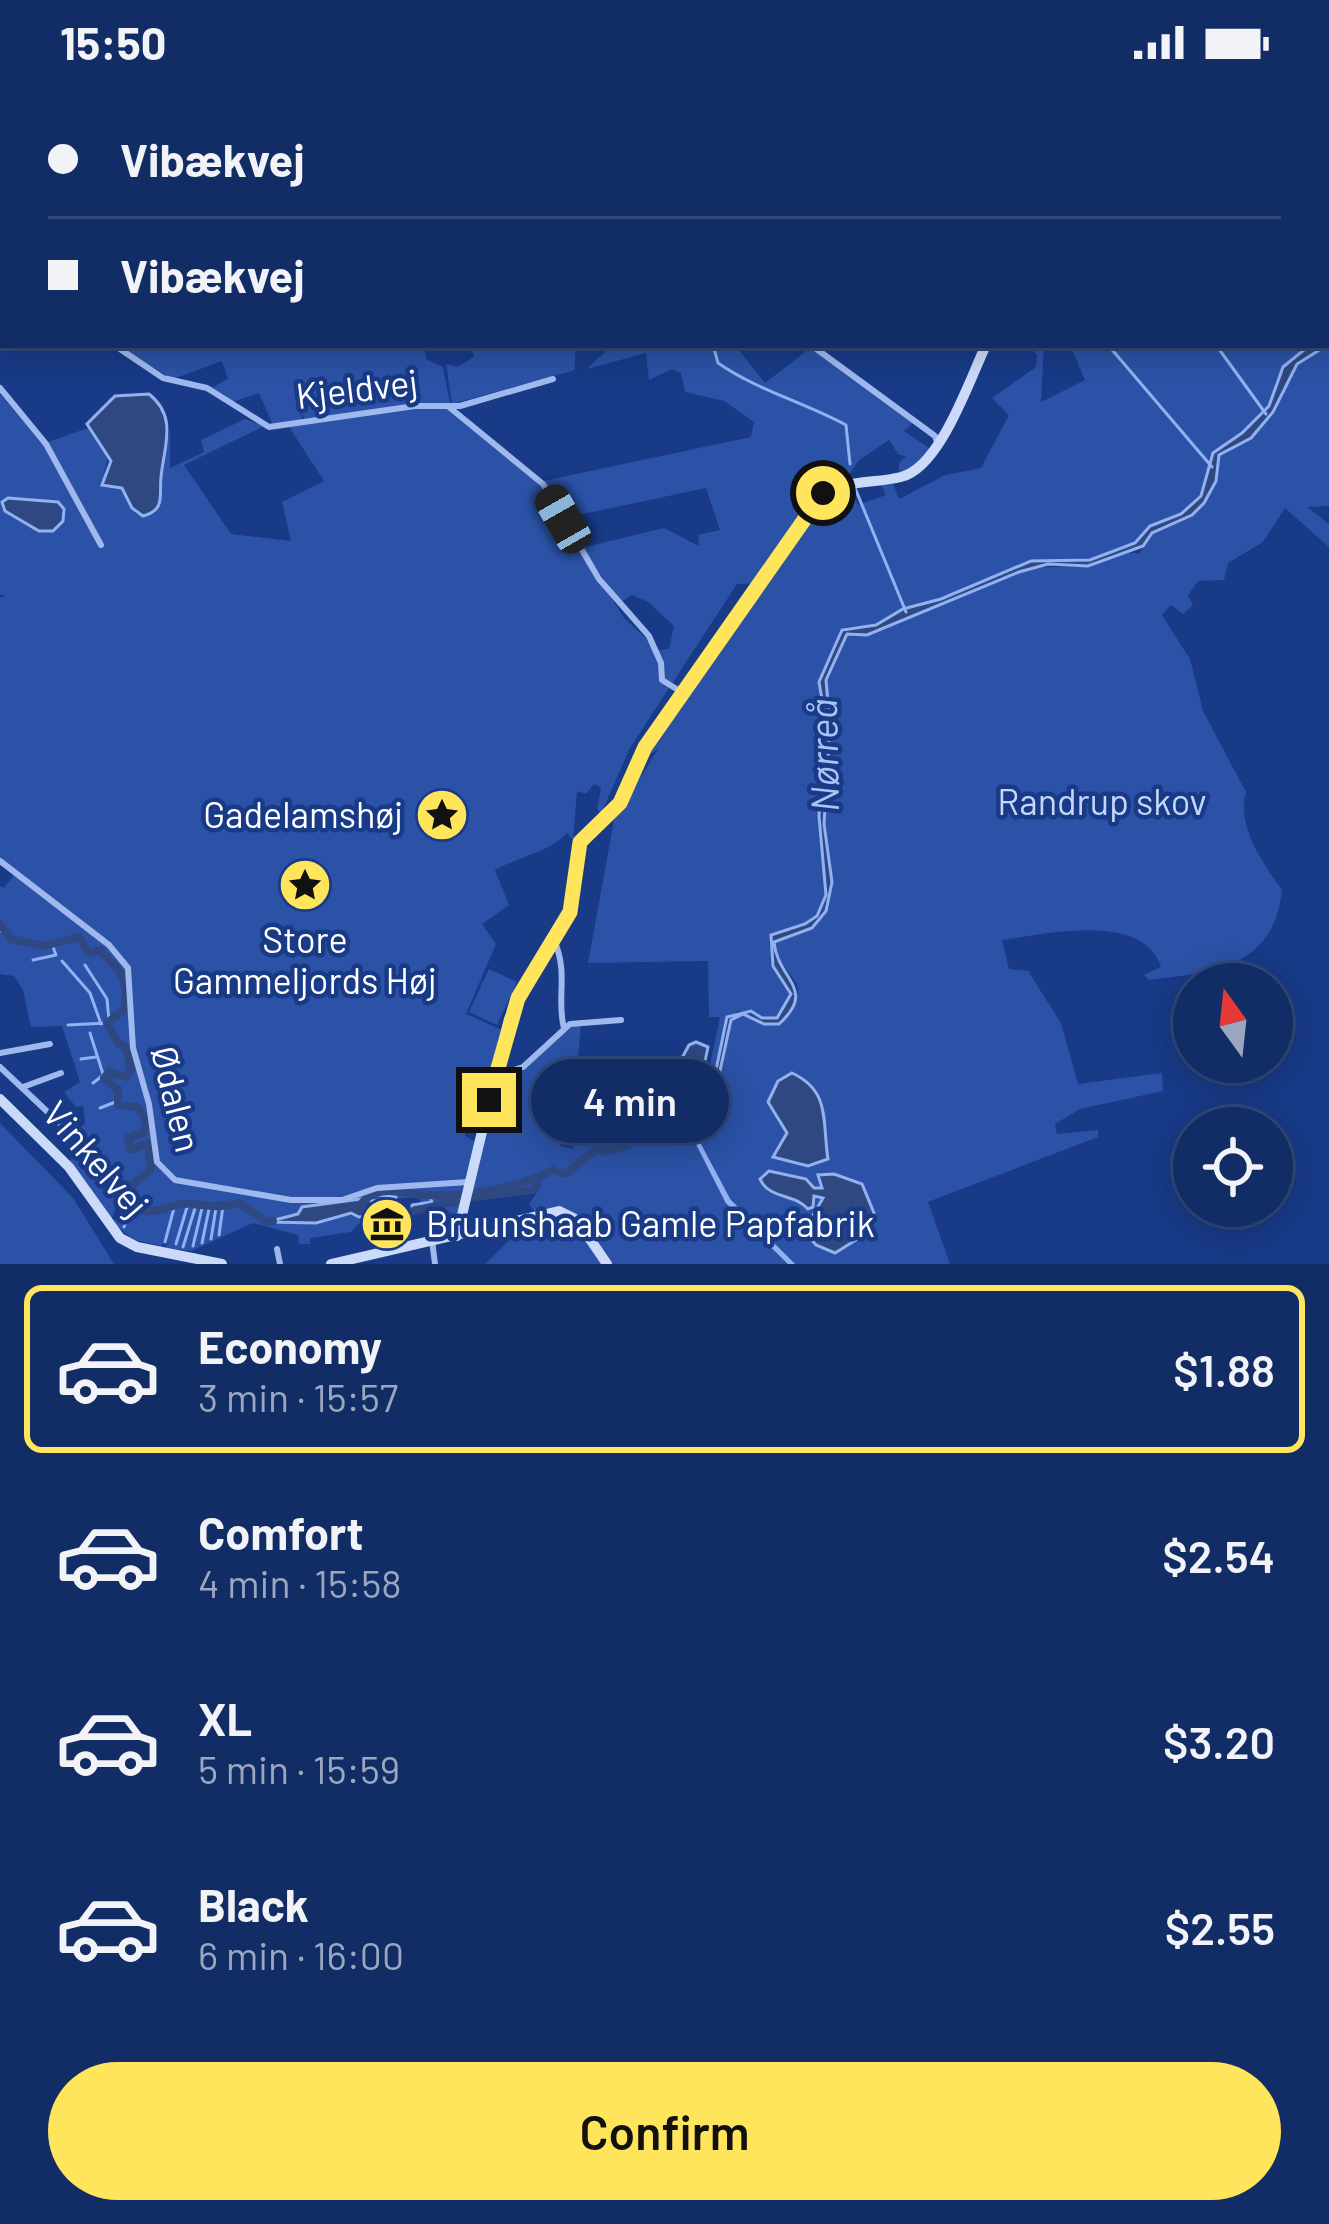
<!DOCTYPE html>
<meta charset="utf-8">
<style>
:root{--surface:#122c65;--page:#1f386e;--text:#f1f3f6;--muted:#9ca7bf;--line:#314879;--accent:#ffe55b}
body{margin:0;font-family:Barlow,sans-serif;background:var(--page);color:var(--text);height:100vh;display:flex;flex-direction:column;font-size:45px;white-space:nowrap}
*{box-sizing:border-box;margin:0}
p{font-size:39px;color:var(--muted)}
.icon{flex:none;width:66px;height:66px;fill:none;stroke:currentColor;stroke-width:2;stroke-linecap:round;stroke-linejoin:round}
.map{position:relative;height:1180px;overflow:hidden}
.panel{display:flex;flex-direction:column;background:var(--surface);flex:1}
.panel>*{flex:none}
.guide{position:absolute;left:0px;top:0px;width:1329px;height:264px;box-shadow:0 6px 30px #0003,0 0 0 3px var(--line);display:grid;align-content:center;height:264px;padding:0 48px;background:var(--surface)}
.needle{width:78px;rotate:345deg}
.tools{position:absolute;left:1173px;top:879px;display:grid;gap:24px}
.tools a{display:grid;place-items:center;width:120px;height:120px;border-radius:50%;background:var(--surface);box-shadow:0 6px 30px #0003,0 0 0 3px var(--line);font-size:60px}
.end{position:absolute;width:54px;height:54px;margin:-27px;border:15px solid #ffe55b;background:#111;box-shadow:0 0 0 6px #111}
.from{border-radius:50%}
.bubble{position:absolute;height:84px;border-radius:42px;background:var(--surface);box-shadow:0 6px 30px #0003,0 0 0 3px var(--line);font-size:39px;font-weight:600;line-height:84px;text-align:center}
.car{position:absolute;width:36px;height:72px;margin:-36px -18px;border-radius:15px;box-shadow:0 0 9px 3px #0007;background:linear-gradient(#222 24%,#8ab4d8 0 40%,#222 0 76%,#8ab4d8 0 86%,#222 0)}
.guide b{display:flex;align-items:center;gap:42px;height:114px;font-size:45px}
.guide b+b{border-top:3px solid var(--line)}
.guide i{width:30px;height:30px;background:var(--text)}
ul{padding:21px 0 0;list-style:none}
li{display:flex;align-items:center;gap:36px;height:168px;margin:0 24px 18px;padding:0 24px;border:6px solid transparent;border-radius:18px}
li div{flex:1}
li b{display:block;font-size:45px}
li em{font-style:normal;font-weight:600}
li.on{border-color:var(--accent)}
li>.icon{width:108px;height:108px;stroke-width:1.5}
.button{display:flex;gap:24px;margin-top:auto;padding:24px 48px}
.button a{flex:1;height:138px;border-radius:72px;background:var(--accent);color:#111;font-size:48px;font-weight:600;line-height:138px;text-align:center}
.status{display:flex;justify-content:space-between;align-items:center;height:84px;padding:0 60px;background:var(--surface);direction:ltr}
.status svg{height:33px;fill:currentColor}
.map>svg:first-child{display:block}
</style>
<div class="status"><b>15:50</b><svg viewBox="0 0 49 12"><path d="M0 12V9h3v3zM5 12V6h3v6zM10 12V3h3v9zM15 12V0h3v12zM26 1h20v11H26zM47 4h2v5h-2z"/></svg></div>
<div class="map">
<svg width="1329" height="1180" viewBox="0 0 1329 1180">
<rect width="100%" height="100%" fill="#183a87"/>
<g fill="#2b52a6">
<path d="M1329 260V422L1307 423 1329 440V463L1285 424 1263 458 1228 479 1224 496 1198 497 1188 511 1193 521 1183 530 1171 521 1162 531 1190 575 1203 627 1246 708C1236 742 1263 779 1282 806 1273 885 1214 888 1149 896L1144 891 1161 883C1143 827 1046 850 1002 856L1009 885 1028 887 1061 939 1078 1000 1162 989 1163 1007 1080 1025 1055 1040 1057 1050 1098 1046V1053L928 1118 950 1180H793L729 1116 696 1054 708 1042 731 936 743 930 764 940 786 935C789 926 799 914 798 905 795 890 776 881 774 858L812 844 826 827 832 798 824 740 830 641 826 596 847 549C872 555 989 499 1022 487 1045 480 1064 485 1087 482 1105 480 1123 464 1139 470L1152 449 1192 431 1204 419 1223 366 1252 352 1273 328 1297 280Z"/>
<path d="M125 261H434L425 264 426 275 443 283 451 325 539 398 624 534 659 566 669 565 674 542 648 518 632 511 621 518 581 464 664 444 699 462 698 451 720 446 706 404 564 434 543 397 751 353 754 338 724 317 685 308 681 289 672 285 649 296 646 269 587 285 607 266 593 261H735L765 299 810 264 913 339 904 347 932 366 920 384 899 391V379L906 372 899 371 889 356 858 377 844 399 825 404 756 499 737 500 630 664 601 730 597 724 601 704 594 700 586 710 577 707 573 756 567 749C546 770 520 772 495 786L509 821 482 840 496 860 466 930 504 947 486 1015 471 1025 465 1052 476 1058 453 1148 441 1152 418 1113 303 1121 298 1130 324 1135 355 1129 362 1136 351 1148 310 1154V1160H299L298 1151 253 1139 191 1167 166 1164 171 1139 162 1162 134 1156 113 1139 123 1122 119 1115 111 1137 70 1077 78 1060 73 1049 85 1039 83 1022 76 1023 64 1008 80 998 62 942 31 943 23 906 14 892 0 890V802L4 804 14 791 32 804 0 775V514L6 511H0V310L42 360 88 344 109 370 104 389 125 407 136 430 153 429C164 403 162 373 170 347V384L204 368 201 356 245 335 264 342 184 381 231 450 291 457 282 418 324 397 289 343 308 340 299 326 304 338 273 341 259 309 233 318 212 304 228 295 222 277 173 295 122 265Z"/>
<polygon points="471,261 575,261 575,286 452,320 446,280 457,283 474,273"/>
<path d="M1036 261H1044L1041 318 1085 296 1070 261H1310L1293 273 1276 296 1269 321 1251 342 1213 368 1201 412 1181 430 1146 447 1135 459 1090 476 1031 477 941 515 902 525 876 541 847 543 821 589 825 633 819 732 826 811 817 832 805 840 777 848 769 858 781 896 791 909 781 932 772 935 737 927 723 946 725 959 705 1040 693 1051 727 1118 790 1180H611L578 1132 535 1128 529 1120 541 1102 467 1116 498 995C534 991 549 951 581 939L574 1019 560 1062 573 1065 580 1049 645 1029 701 1023 720 933H709L708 877 588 879 614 736 658 665 642 675 822 415 850 404 858 421 886 411 880 399 893 400 899 415 945 391 981 384 1009 331 992 314 1036 283 1037 270 1030 265Z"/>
<polygon points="489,885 517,898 497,941 469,928"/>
<polygon points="0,1039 73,1114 114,1180 0,1180"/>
<polygon points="551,1129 572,1134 605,1180 485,1180 529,1137"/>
</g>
<g fill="#2f4882" stroke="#92b1f0" stroke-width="3">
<path d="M1329 246V260L1297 280 1273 328 1251 354 1219 371 1216 397 1204 419 1192 431 1152 449 1143 462 1088 482 1048 480 1019 488 867 551 847 550 826 596 830 641 824 740 832 798 826 827 812 844 774 858C777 895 818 905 779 940H764L743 930 731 936 708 1042 696 1054 729 1116 793 1180H790L727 1118 693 1051 705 1039 727 933 751 927 762 934H777L791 910 773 882 771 851 805 840 817 832 826 811 819 732 825 633 819 598 842 546 876 541 903 525 941 515 1031 477 1090 476 1135 459 1150 442 1181 430 1201 412 1213 369 1242 349 1269 322 1283 283 1310 261H1326Z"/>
<path d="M149 310C178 333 164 362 161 393 159 411 166 426 143 432L132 424 122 404 102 401 111 377 87 340 115 312Z"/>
<polygon points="8,414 58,418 64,425 63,437 53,447 39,447 5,427 2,418"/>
<polygon points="696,958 708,963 696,1020 619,1029 621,1020 669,998 689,961"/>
<path d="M792 989C831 1007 822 1037 828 1075L808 1082 773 1073 787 1049 768 1018 778 997Z"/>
<path d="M769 1087 806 1095 814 1104H822L818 1091 834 1090 862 1100 874 1129 867 1149 835 1169 816 1161 804 1147 823 1114 814 1112 813 1123 808 1125C794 1109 770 1116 760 1095Z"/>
<polygon points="361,1115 383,1118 397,1131 359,1133 351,1129 316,1139 267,1138 298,1130 302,1123"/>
</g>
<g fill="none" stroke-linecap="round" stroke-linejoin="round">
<g stroke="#92b1f0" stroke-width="3">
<polyline points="1326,103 1329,109"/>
<path d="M713 261 718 279C757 306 803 318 846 341L850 380"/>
<polyline points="1108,261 1212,383"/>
<polyline points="1216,261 1266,330"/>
<polyline points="855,404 906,528"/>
<polyline points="0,847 3,844"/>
<polyline points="33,876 56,871 52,860"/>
<polyline points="62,877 90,909 101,940"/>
<polyline points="85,881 107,915 109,936"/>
<polyline points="68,941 107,939"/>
<polyline points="90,949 103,990"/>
<polyline points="81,975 96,973"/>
<polyline points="93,999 106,989"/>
<polyline points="100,1024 118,1017"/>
<polyline points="370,1110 396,1113 388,1126"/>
<polyline points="412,1127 412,1121 432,1118 429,1111"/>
<polyline points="124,1143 130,1125"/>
<polyline points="219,1151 223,1122"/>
<polyline points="211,1155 216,1124"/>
<polyline points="165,1158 174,1124"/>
<polyline points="202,1159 209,1125"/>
<polyline points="176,1160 188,1120"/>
<polyline points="193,1162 202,1124"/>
<polyline points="183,1163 196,1121"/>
</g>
<g stroke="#2f4882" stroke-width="8">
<path d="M0 840 11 855 44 862 79 853 89 869 100 866C121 890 128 888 125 925L107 939 119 960 126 963 131 985 126 993 109 988 104 994 118 1006V1021L137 1023 147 1037 143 1049 128 1054 131 1066 148 1059 151 1085 121 1112 125 1121C154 1137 170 1117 191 1120 212 1122 216 1124 239 1119L267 1138 273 1137"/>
<polyline points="558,1088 565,1090 598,1064 604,1068 628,1061 622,1043 647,1034 672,1038 672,1046 683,1053 687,1045 695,1052"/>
<path d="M412 1110C458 1115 513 1106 553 1086"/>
<path d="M359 1123C371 1105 387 1105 409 1109"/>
<polyline points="410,1128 474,1113 533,1106 538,1098"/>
</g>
<g stroke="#9fb8ed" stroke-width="6">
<polyline points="102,0 102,3"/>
<polyline points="1036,0 1036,3"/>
<polyline points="1096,0 1099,3"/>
<polyline points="1154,0 1154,3"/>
<polyline points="1226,0 1228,3"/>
<polyline points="171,1 191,0"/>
<polyline points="274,3 277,0"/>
<polyline points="325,3 325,0"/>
<polyline points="683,3 684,0"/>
<polyline points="1076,3 1079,0"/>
<polyline points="1261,3 1265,0"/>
<polyline points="0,71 3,70"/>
<polyline points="0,121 3,120"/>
<polyline points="0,154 3,153"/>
<polyline points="0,236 3,235"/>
<polyline points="114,261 163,294 207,304 269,343 415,322 460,322 553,295"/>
<polyline points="811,261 935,352 938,361"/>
<polyline points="0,304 46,360 101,461"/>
<polyline points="449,323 543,400 599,495 649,552 661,579 662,596 683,609"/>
<polyline points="0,777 109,861 128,884 133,964 149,1020 157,1078 175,1096 291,1116 342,1116 377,1104 468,1098"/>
<path d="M554 856C569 889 556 916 564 944"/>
<polyline points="0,969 50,960"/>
<polyline points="0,983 72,1051"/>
<polyline points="498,991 523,983 570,940 621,936"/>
<polyline points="23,1003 61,989"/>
<polyline points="432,1156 435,1180"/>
<polyline points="277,1165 280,1180"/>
</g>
<g stroke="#ccdaf9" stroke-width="10">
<polyline points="343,0 360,3"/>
<polyline points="904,0 928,3"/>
<polyline points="240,3 243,0"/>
<polyline points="386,3 411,0"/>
<polyline points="1134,3 1140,0"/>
<polyline points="0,43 3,43"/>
<polyline points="0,1015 69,1083 120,1154 137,1163 222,1180"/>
<path d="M457 1152 509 935 570 828 580 758 621 719 645 663 819 414C840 395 874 400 901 393 940 384 969 297 986 261"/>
<polyline points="331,1180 559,1127 577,1136 607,1180"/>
</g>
</g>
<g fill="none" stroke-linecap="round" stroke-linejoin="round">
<polyline stroke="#ffe55b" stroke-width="15" points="489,1016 518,914 570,828 580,758 620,719 645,663 823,409"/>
</g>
<defs>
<g id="sight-disc" transform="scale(2.7)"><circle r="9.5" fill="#ffe55b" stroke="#183a87"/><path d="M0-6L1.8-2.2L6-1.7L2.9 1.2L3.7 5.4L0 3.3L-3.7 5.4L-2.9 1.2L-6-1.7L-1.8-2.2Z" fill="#111"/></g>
<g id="museum-disc" transform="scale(2.7)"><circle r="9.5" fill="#ffe55b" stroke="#183a87"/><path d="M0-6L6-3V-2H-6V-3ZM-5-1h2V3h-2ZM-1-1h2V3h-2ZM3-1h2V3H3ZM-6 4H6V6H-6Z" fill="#111"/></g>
</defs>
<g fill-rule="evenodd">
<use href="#sight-disc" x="442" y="731"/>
<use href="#sight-disc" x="305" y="801"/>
<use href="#museum-disc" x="387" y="1140"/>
</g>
<g text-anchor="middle" stroke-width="9" stroke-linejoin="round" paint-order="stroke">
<g font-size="36" fill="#fff" stroke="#183a87">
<text transform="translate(357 305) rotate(-7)" y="13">Kjeldvej</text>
<text transform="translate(176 1015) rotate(76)" y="13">Ødalen</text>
<text transform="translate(96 1075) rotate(49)" y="13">Vinkelvej</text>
</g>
<g font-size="36" fill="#c5d6fa" stroke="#183a87">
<text x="1102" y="731">Randrup skov</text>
</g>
<g font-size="36" fill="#fff" stroke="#183a87" text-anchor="end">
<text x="403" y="744">Gadelamshøj</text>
<text x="305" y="869" text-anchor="middle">Store<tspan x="305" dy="41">Gammeljords Høj</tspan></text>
<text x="426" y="1153" text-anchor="start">Bruunshaab Gamle Papfabrik</text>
</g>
<g font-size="39" font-style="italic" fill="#abc3f5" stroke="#183a87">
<text transform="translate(824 672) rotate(-91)" y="14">Nørreå</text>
</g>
</g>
</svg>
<div class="tools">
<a><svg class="needle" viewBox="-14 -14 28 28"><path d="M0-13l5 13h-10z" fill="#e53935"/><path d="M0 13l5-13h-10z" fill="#9ca7bf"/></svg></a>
<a><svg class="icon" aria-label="locate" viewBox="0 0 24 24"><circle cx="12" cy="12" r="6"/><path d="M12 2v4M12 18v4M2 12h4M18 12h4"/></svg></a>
</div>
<i class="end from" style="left:823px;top:409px"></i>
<i class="end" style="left:489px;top:1016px"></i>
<div class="bubble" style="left:531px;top:975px;width:198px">4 min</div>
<i class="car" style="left:563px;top:435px;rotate:330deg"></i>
<div class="guide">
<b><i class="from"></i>Vibækvej</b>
<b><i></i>Vibækvej</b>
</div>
</div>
<section class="panel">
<ul>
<li class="on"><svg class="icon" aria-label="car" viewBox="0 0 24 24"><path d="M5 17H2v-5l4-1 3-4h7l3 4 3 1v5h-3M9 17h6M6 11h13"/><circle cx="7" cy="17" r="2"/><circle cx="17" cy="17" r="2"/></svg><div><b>Economy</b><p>3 min · 15:57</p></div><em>$1.88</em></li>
<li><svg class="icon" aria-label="car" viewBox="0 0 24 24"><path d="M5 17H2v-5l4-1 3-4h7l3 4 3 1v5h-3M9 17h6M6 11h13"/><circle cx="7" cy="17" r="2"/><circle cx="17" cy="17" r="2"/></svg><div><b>Comfort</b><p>4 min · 15:58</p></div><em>$2.54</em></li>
<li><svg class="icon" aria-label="car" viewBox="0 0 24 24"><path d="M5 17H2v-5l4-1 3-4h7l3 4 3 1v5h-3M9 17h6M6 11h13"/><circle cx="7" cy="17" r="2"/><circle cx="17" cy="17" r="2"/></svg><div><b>XL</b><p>5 min · 15:59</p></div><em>$3.20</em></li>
<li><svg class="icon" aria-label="car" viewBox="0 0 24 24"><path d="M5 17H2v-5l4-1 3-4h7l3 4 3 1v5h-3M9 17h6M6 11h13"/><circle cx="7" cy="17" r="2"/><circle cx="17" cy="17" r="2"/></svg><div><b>Black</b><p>6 min · 16:00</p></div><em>$2.55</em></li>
</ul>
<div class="button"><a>Confirm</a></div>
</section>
